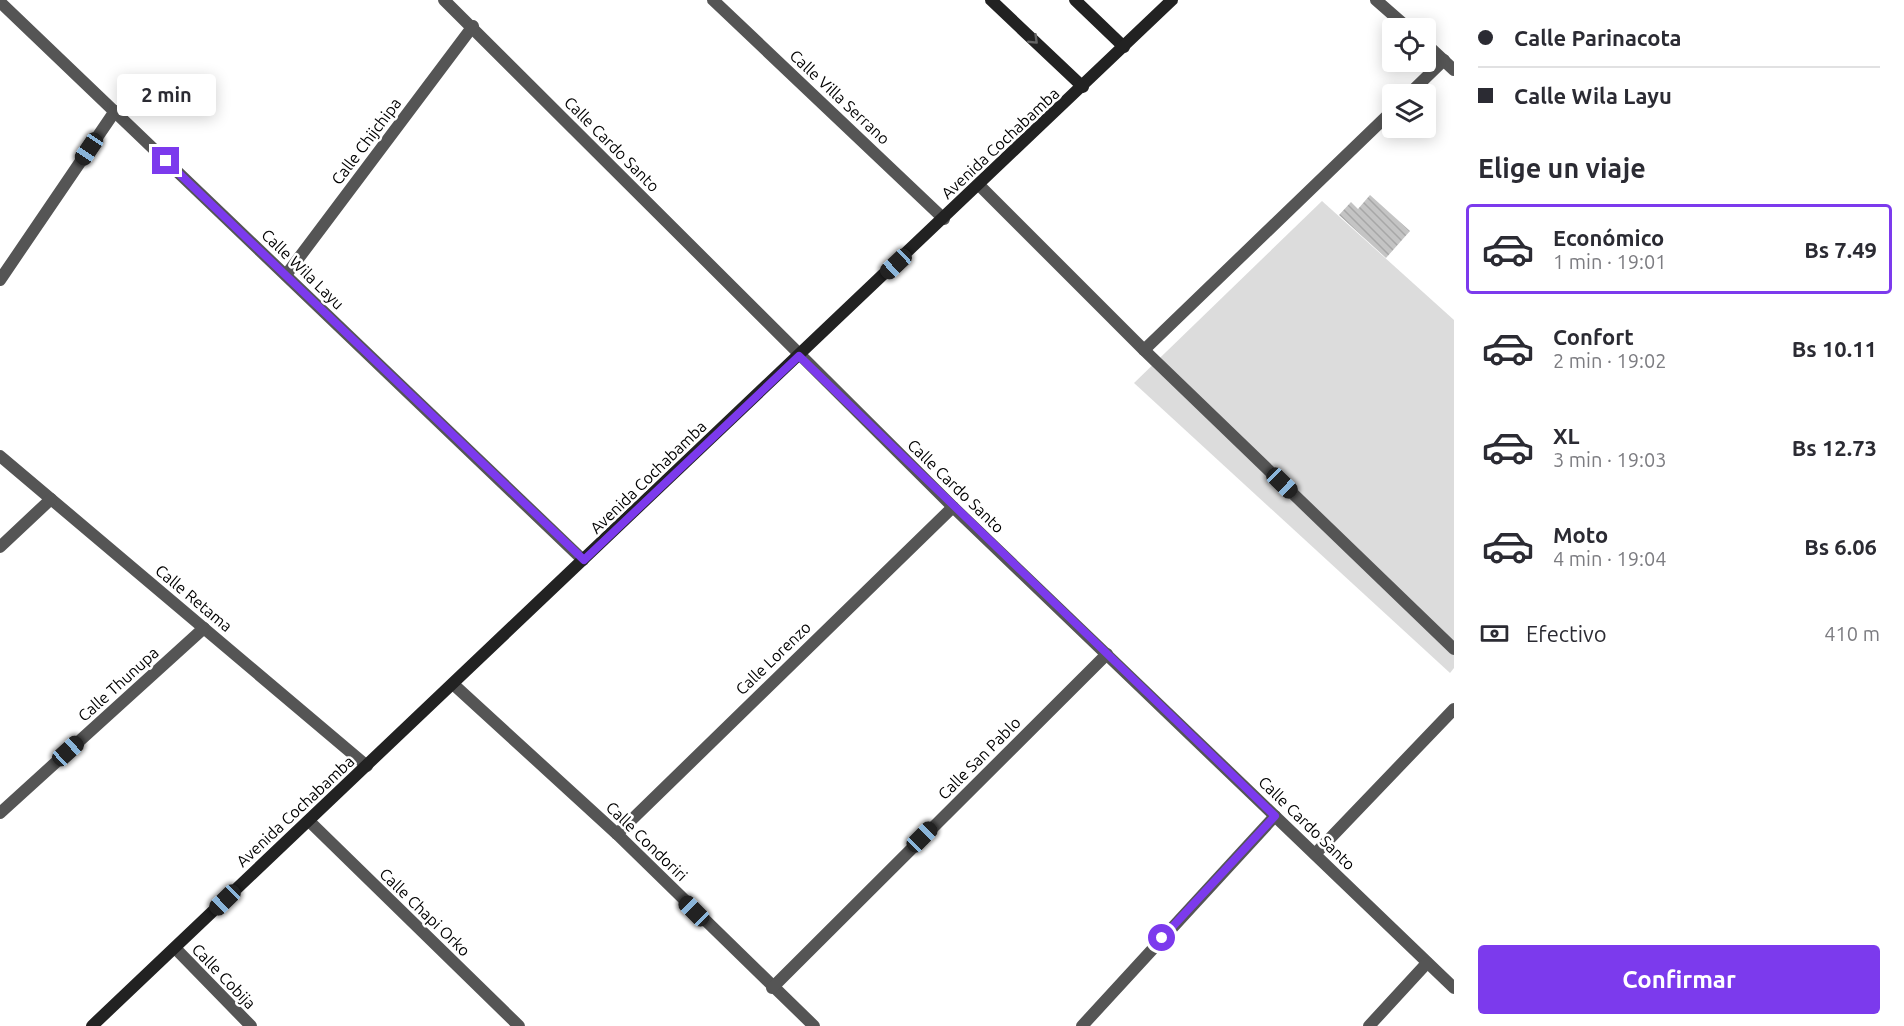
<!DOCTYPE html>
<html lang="es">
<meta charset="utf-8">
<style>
:root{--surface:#fff;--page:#f2f2f3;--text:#2b2b33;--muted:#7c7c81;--line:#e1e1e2;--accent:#7c3aed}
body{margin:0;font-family:Ubuntu,sans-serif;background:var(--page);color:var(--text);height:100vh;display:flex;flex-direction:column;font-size:22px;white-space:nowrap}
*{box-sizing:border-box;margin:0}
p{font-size:20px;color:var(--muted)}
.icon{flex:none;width:33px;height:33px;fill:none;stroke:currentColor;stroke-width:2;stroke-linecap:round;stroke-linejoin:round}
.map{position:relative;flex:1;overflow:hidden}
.sheet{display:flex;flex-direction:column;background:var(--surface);width:450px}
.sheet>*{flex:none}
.top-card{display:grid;align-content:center;height:132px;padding:0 24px;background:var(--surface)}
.buttons{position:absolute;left:1382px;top:18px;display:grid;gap:12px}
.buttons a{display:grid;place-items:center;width:54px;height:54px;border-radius:6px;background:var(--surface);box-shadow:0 3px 15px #0003;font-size:30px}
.end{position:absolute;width:27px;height:27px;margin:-14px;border:8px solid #7c3aed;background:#fff;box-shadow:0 0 0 3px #fff}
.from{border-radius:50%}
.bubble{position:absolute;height:42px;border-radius:6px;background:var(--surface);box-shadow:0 3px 15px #0003;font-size:20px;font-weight:700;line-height:42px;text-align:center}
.car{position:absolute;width:18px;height:36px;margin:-18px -9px;border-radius:8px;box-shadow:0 0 4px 2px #0007;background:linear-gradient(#222 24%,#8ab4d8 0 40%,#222 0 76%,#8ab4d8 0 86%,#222 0)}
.top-card b{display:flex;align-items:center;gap:21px;height:57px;font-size:22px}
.top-card b+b{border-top:2px solid var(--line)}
.top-card i{width:15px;height:15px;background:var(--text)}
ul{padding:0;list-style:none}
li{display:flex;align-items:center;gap:18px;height:90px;margin:0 12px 9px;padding:0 12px;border:3px solid transparent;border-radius:6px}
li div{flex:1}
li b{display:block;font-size:22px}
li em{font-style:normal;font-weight:700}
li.on{border-color:var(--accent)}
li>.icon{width:54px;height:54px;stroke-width:1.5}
h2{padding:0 24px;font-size:27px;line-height:72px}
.pay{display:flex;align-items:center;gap:15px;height:66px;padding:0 24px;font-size:22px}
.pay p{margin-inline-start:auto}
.cta{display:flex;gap:12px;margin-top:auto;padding:12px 24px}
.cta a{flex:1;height:69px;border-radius:6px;background:var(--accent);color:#fff;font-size:24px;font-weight:700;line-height:69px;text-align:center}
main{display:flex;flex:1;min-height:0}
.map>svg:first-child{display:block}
</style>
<main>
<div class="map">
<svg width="1454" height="1026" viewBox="0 0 1454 1026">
<defs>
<pattern id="building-back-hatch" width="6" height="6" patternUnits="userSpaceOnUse" patternTransform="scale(1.5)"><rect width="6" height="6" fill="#c4c4c4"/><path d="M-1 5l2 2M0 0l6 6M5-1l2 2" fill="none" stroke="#a7a7a7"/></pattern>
</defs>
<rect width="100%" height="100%" fill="#fff"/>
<polygon fill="#dcdcdc" points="1322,201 1454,320 1454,668 1450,673 1134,383"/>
<polygon fill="url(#building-back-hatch)" points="1370,195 1410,231 1386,258 1339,215 1351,202 1358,209"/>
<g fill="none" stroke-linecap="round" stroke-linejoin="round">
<g stroke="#555" stroke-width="12">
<polyline points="444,0 953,507 1454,988"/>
<polyline points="713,0 944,219"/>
<polyline points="1376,0 1408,28"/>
<polyline points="0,2 583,560"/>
<polyline points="1425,43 1454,70"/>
<polyline points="1409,94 1444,60"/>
<polyline points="979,185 1144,350 1454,649"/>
<polyline points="286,275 473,26"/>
<polyline points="0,280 115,111"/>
<polyline points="1144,350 1392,111"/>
<polyline points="0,456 367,766"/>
<polyline points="0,547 51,499"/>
<polyline points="453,684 617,834 814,1026"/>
<polyline points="0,813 204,628"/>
<polyline points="309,821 519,1026"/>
<polyline points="617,834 953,507"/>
<polyline points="1315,854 1454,709"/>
<polyline points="175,948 251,1026"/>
<polyline points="772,988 1107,654"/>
<polyline points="1082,1026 1275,816"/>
<polyline points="1369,1026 1427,963"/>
</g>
<g stroke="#222" stroke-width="12">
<polyline points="991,0 1083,87"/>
<polyline points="1075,0 1124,47"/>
<polyline points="92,1026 1172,0"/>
</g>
</g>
<defs><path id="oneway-chevron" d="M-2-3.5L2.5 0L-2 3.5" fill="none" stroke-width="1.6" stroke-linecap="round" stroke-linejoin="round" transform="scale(1.5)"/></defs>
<use stroke="#646464" href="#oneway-chevron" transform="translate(1034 40) rotate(44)"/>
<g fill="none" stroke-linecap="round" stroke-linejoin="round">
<polyline stroke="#7c3aed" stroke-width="8" points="166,161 584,560 799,356 1275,816 1162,938"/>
</g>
<g text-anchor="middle" stroke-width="5" stroke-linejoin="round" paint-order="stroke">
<g font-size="16" fill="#000" stroke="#fff">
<text transform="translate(840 97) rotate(43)" y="6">Calle Villa Serrano</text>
<text transform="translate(366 141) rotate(-53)" y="6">Calle Chijchipa</text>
<text transform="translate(1000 143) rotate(-43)" y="6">Avenida Cochabamba</text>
<text transform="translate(612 144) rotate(45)" y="6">Calle Cardo Santo</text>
<text transform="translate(303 269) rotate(44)" y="6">Calle Wila Layu</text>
<text transform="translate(648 477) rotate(-44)" y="6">Avenida Cochabamba</text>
<text transform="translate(956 486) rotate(44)" y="6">Calle Cardo Santo</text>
<text transform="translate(194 598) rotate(40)" y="6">Calle Retama</text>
<text transform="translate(773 658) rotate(-44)" y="6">Calle Lorenzo</text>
<text transform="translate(118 684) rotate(-42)" y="6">Calle Thunupa</text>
<text transform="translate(979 758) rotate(-45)" y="6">Calle San Pablo</text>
<text transform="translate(295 811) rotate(-43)" y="6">Avenida Cochabamba</text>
<text transform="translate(1307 823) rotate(44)" y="6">Calle Cardo Santo</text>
<text transform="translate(647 841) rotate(44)" y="6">Calle Condoriri</text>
<text transform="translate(425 912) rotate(44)" y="6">Calle Chapi Orko</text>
<text transform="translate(224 976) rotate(46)" y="6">Calle Cobija</text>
</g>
</g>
</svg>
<div class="buttons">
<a><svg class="icon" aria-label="locate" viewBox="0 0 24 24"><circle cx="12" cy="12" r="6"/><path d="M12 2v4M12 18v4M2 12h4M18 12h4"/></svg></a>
<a><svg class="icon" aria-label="layers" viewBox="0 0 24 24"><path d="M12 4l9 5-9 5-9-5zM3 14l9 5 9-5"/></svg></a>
</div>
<i class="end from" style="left:1162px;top:938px"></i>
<i class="end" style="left:166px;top:161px"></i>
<div class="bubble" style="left:117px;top:74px;width:99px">2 min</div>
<i class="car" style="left:89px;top:149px;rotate:214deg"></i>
<i class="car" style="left:896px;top:264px;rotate:227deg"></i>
<i class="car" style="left:1282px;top:483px;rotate:134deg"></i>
<i class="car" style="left:68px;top:751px;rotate:48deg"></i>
<i class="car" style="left:922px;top:837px;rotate:45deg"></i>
<i class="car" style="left:225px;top:900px;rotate:226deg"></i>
<i class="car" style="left:694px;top:911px;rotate:315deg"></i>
</div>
<section class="sheet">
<div class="top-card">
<b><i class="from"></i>Calle Parinacota</b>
<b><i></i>Calle Wila Layu</b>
</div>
<h2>Elige un viaje</h2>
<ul>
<li class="on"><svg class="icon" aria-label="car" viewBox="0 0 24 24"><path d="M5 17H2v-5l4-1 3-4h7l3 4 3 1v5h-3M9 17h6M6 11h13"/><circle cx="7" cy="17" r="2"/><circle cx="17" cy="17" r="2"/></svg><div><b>Económico</b><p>1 min · 19:01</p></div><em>Bs 7.49</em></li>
<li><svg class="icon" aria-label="car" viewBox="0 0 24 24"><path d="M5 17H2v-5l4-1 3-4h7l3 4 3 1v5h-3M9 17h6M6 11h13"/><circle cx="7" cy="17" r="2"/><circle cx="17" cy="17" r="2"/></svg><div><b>Confort</b><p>2 min · 19:02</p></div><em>Bs 10.11</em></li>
<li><svg class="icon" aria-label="car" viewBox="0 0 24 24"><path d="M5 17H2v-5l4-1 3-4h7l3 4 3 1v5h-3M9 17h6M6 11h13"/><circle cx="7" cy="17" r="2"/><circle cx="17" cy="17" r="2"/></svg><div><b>XL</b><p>3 min · 19:03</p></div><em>Bs 12.73</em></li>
<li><svg class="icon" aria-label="car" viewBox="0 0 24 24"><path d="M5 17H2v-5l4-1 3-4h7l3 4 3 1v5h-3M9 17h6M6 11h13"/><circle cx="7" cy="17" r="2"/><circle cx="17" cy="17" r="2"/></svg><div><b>Moto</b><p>4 min · 19:04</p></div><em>Bs 6.06</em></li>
</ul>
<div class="pay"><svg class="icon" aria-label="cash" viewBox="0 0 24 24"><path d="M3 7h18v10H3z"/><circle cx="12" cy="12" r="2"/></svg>Efectivo<p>410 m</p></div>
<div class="cta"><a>Confirmar</a></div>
</section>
</main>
